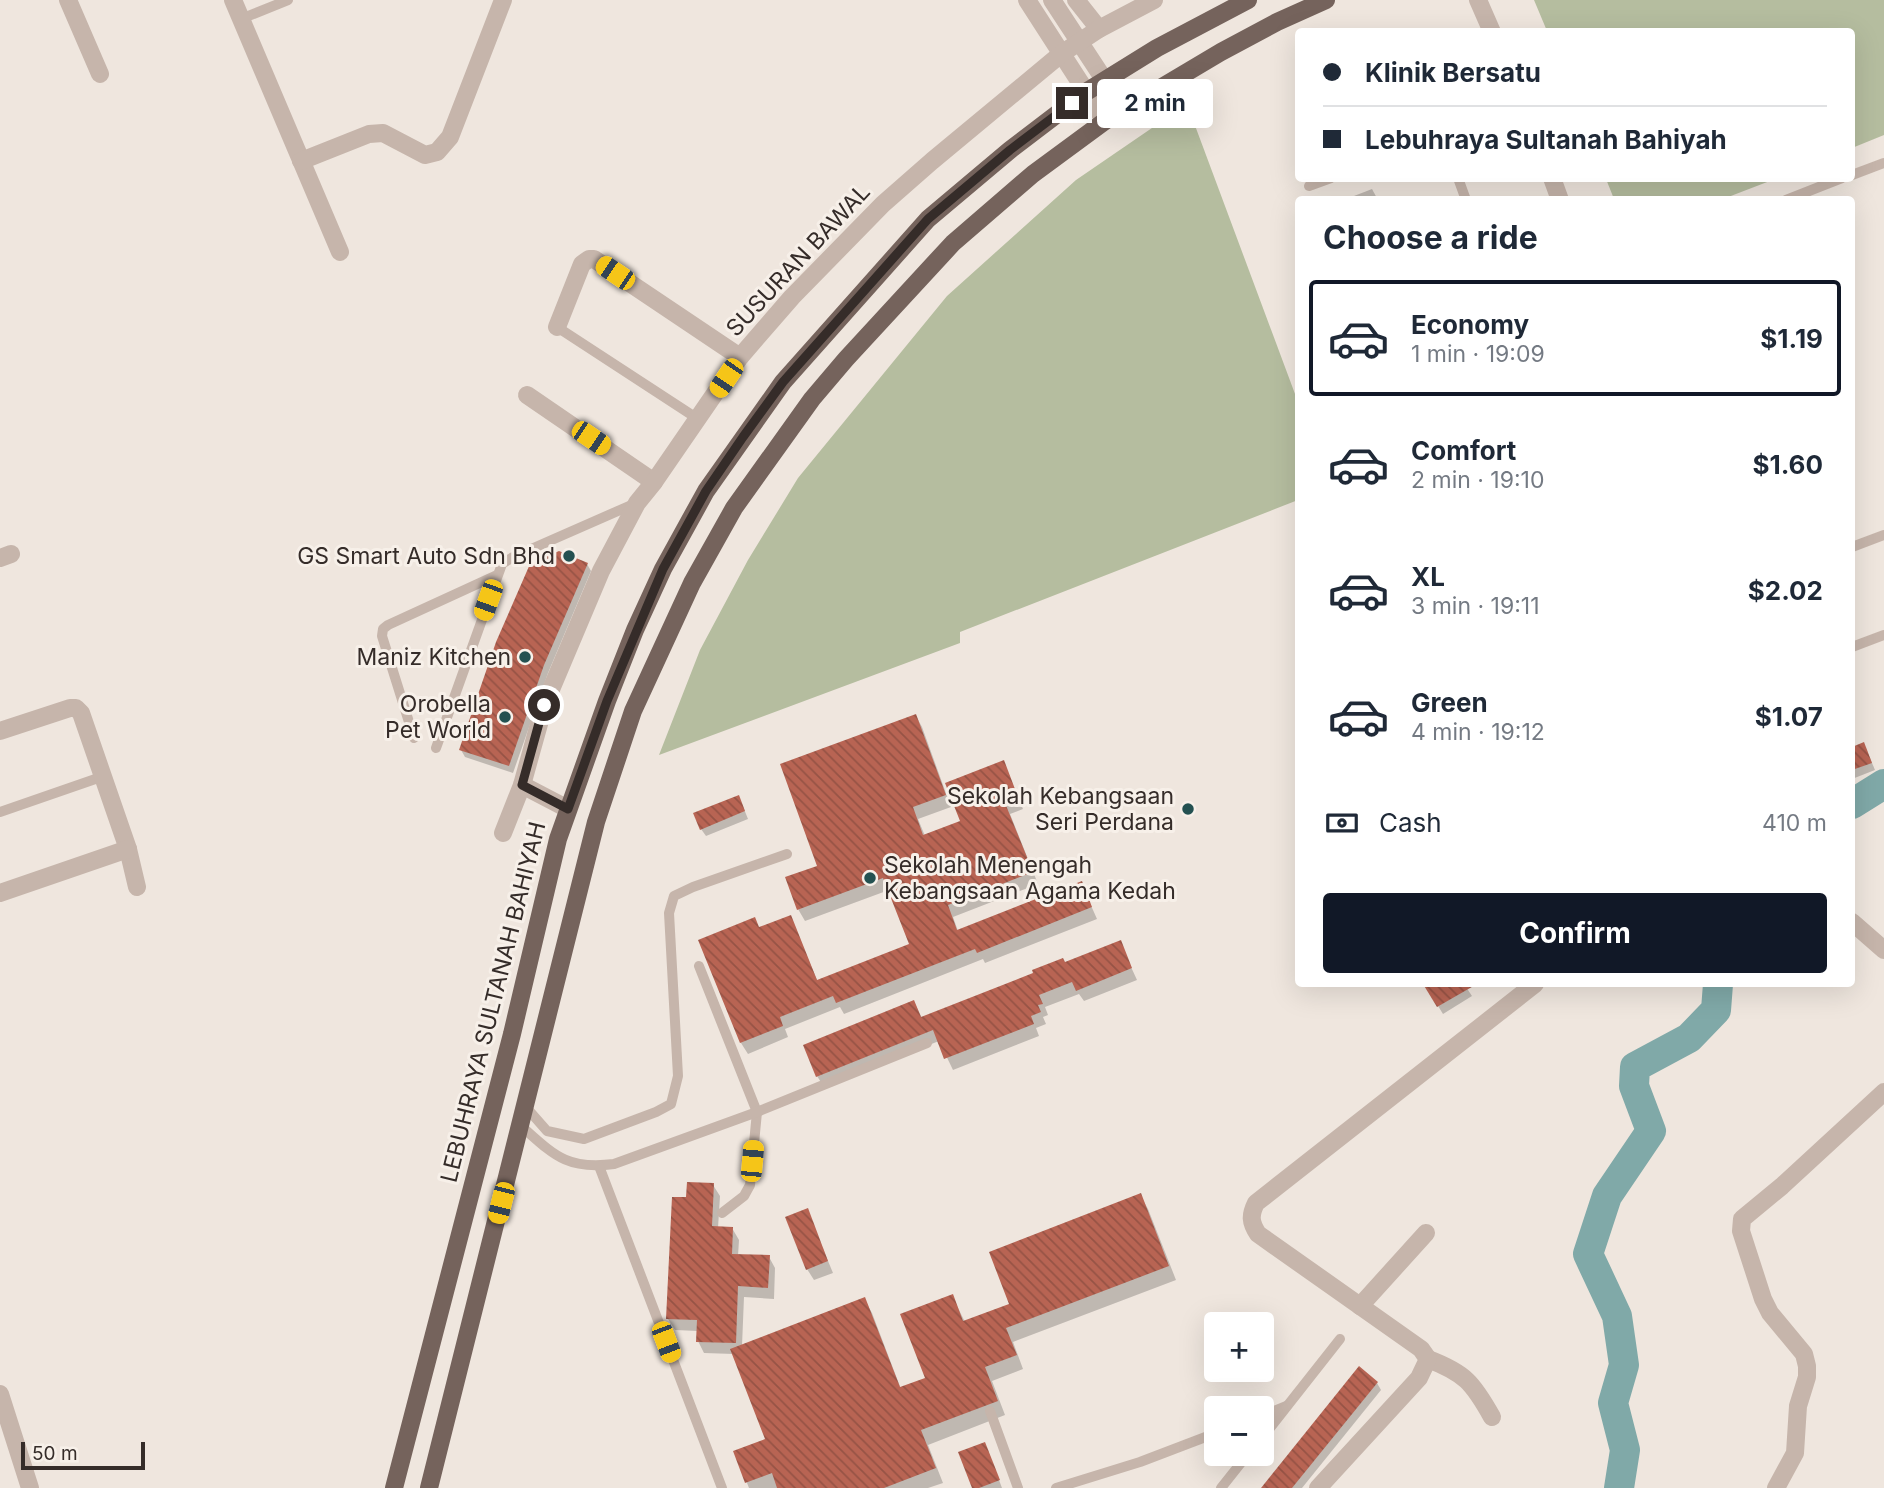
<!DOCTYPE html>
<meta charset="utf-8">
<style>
:root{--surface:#fff;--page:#f2f2f3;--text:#1f2937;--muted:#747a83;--line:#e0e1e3;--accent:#111827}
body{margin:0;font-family:Inter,sans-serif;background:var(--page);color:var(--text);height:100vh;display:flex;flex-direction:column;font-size:26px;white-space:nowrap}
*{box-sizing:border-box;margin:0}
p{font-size:23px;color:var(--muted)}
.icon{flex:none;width:38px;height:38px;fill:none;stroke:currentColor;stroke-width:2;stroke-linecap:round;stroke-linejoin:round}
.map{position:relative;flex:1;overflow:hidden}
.sheet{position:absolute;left:1295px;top:196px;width:560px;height:791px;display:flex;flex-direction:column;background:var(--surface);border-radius:7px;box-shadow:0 7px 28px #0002}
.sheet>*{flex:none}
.top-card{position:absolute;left:1295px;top:28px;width:560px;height:154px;border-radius:7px;box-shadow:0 7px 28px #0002;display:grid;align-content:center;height:154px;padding:0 28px;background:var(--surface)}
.fabs{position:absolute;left:1204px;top:1312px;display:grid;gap:14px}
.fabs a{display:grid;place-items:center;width:70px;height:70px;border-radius:7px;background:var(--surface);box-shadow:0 7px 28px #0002;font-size:35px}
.scale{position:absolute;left:21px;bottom:18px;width:124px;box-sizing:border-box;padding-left:7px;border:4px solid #352c29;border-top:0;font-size:19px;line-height:24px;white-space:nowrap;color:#352c29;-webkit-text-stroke:5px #f7f0e9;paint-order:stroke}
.end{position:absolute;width:32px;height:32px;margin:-16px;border:9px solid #352c29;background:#fff;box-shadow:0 0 0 4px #fff}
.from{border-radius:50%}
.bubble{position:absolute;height:49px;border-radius:7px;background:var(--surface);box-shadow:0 7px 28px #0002;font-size:23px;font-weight:700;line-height:49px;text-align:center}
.car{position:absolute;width:21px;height:42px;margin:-21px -10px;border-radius:9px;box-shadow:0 0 5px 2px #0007;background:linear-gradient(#f5c518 24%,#345 0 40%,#f5c518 0 76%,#345 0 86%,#f5c518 0)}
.top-card b{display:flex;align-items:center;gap:24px;height:66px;font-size:26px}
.top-card b+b{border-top:2px solid var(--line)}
.top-card i{width:18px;height:18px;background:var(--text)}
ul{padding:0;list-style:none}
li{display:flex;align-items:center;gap:21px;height:116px;margin:0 14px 10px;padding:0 14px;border:4px solid transparent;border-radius:7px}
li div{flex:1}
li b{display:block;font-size:26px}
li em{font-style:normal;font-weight:700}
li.on{border-color:var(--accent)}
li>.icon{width:63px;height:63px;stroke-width:1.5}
h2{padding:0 28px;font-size:32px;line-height:84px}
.pay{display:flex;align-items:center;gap:18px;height:77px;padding:0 28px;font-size:26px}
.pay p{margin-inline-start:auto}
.action{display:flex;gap:14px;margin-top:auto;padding:14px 28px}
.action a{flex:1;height:80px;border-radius:7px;background:var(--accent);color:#fff;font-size:28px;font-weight:700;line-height:80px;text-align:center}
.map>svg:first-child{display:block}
</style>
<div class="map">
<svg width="1884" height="1488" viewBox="0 0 1884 1488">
<defs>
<pattern id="building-back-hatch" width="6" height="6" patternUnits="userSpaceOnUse" patternTransform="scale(1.75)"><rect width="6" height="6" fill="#b86453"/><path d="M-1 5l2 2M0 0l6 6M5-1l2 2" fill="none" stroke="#965345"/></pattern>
</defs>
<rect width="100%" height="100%" fill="#efe6de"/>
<g fill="#b5bd9f">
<polygon points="1534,0 1884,0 1884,135 1852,148 1852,32 1547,31"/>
<polygon points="1187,104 1298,402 1298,500 960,632 960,643 659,755 700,650 748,560 798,478 947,296 1076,180"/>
<polygon points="1606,179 1775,179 1723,199 1614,199"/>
</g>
<g fill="#0003">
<polygon points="1372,189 1378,200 1355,200 1354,196"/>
<polygon points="587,564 591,571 548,673 513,773 465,757 461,750"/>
<polygon points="916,716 922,727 951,807 918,819 925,836 962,822 1003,762 1023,809 1010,814 1038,884 953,917 958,931 1081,883 1097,919 985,963 983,959 844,1014 840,1007 785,1029 788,1037 748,1054 741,1043 760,929 790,917 818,982 911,945 889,890 805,921 798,909 819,867"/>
<polygon points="1864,744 1875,770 1852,779 1852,749"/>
<polygon points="742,804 748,819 706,836 701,829"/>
<polygon points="1120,943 1137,980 1084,1001 1079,994 1045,1007 1048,1015 1043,1017 1046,1024 1036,1028 1039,1036 953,1070 939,1041 824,1087 817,1076 914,1002 922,1018"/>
<polygon points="1435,984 1464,984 1472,996 1443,1014 1427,988"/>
<polygon points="713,1185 720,1196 718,1228 732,1228 739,1240 738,1256 769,1257 775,1268 774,1299 744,1297 742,1346 864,1299 872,1313 901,1389 927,1379 952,1296 965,1322 1011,1305 1140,1195 1148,1209 1176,1280 1013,1342 1023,1369 992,1381 1005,1415 928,1445 943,1483 928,1488 749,1488 735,1452 767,1440 734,1354 704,1353 698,1341 698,1331 675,1330 668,1319 688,1199"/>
<polygon points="807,1210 833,1273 814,1280 807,1269"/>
<polygon points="1377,1383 1381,1390 1302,1488 1263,1488"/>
<polygon points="988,1451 1002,1488 974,1488"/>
</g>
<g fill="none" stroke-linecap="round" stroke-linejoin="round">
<g stroke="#80a9a8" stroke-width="30">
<polyline points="1852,804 1884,784"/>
<polyline points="1619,1488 1625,1450 1613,1403 1624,1365 1617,1316 1588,1254 1607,1196 1651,1131 1634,1086 1635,1067 1689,1038 1716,1010 1718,984"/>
</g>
</g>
<g fill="url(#building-back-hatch)">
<polygon points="559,551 588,563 544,665 509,766 459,750 496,642 530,564"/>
<polygon points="916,714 946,795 913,807 923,835 960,821 945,783 1004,760 1018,797 1005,803 1033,872 948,905 957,930 1082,881 1092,907 977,953 975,949 836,1003 833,996 780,1017 783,1026 740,1043 698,940 755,917 759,927 791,915 817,980 909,944 883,878 797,910 785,877 817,866 780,764"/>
<polygon points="1864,742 1872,763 1852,770 1852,747"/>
<polygon points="739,795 745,811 700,830 693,813"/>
<polygon points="1121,940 1132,968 1076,991 1072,982 1039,995 1043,1004 1038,1005 1041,1012 1031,1016 1034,1024 944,1059 933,1030 816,1077 803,1045 914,1000 921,1017 1033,973 1032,970 1063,958 1065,962"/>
<polygon points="1423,984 1477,984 1437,1007"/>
<polygon points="687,1182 714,1183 712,1226 733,1227 732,1254 770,1255 768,1288 738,1286 736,1343 696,1342 697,1320 666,1319 672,1197 686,1197"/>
<polygon points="1141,1193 1169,1266 1006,1328 1017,1355 985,1367 998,1401 921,1430 936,1468 884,1488 777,1488 772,1473 745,1483 733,1451 765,1439 730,1349 865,1297 900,1387 925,1378 900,1314 953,1294 963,1321 1009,1304 989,1252"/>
<polygon points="808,1208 828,1261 806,1270 785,1217"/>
<polygon points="1359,1366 1378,1382 1292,1488 1261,1488"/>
<polygon points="985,1442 1000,1480 979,1488 972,1488 958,1452"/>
</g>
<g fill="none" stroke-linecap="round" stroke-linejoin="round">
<g stroke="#c6b5ab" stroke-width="10">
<polyline points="241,19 288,0"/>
<polyline points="1852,175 1884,163"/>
<polyline points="1458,178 1466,200"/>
<polyline points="1309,186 1331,178"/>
<polyline points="1786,200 1842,178"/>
<polyline points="557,327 698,419"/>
<polyline points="1852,547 1884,535"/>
<polyline points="1852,647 1884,635"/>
<polyline points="414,738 382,636 383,629 388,625 497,575"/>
<polyline points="436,748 502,564 513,557 636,503"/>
<polyline points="0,812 104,776"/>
<polyline points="699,966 757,1112 750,1185 744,1196 722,1213"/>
<polyline points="525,1106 547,1131 584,1139 656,1112 671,1104 678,1076 669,913 674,896 693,887 787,854"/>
<path d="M520 1125C554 1155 566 1170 614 1164L757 1112 927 1043"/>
<polyline points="599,1166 722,1488"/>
<polyline points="990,1411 1018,1488"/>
<polyline points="1262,1416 1286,1406"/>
<polyline points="1262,1438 1340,1339"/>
<polyline points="1056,1488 1140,1462 1216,1433"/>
<polyline points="1221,1488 1248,1454"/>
</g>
<g stroke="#c6b5ab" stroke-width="18">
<polyline points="68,0 100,74"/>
<polyline points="233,0 340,252"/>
<polyline points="1027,0 1105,121"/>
<polyline points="1052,0 1124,110"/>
<polyline points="1076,0 1099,29"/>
<polyline points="1478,0 1492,32"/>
<polyline points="301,161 369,134 383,133 425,155 437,152 450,137 503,0"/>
<polyline points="1552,178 1560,200"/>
<polyline points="557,327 582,264 589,259 594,259 740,357"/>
<polyline points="527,395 654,482"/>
<polyline points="0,558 11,554"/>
<polyline points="0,731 70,708 76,708 81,713 128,849 137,887"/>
<polyline points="522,785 568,809"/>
<polyline points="503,833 522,785 544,706 601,571 637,503 654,482 740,357 792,297 883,204 932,161 1061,54 1099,29 1154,0"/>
<polyline points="0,893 128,849"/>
<polyline points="1852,922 1884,950"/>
<polyline points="1360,1306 1426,1233"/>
<path d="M1428 1359C1465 1373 1473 1383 1492 1417"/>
<polyline points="0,1394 30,1488"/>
<path d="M1318 1488 1419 1378 1428 1359 1421 1349 1258 1234C1250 1222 1250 1215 1256 1203L1535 984"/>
<polyline points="1776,1488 1795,1453 1798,1406 1807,1377 1807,1366 1804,1354 1770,1313 1763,1299 1741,1231 1742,1219 1782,1186 1884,1092"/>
</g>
<g stroke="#75635c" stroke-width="18">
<polyline points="394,1488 512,1034 558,839 607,701 635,630 663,569 706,491 783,382 928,219 1010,150 1086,92 1157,48 1248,0"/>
<polyline points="429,1488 596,822 633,711 692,583 734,508 812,399 846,359 953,243 1033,174 1105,121 1221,52 1277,22 1326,0"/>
</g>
</g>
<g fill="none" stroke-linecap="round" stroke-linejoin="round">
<polyline stroke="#352c29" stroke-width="9" points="544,705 522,785 568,809 607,701 663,569 706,491 743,437 783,382 928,219 1010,150 1072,103"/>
</g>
<g fill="#245151" stroke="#f7f0e9" stroke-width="2.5">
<circle cx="569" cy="556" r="7"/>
<circle cx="525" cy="657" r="7"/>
<circle cx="505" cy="717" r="7"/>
<circle cx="1188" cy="809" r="7"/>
<circle cx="870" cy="878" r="7"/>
</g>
<g text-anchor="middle" stroke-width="6" stroke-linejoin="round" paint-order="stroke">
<g font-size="23" fill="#352c29" stroke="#f7f0e9">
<text transform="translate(798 260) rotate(-47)" y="8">SUSURAN BAWAL</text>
<text transform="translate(493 1002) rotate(-76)" y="8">LEBUHRAYA SULTANAH BAHIYAH</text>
</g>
<g font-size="23" fill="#352c29" stroke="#f7f0e9" text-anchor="end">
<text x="555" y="564">GS Smart Auto Sdn Bhd</text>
<text x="511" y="665">Maniz Kitchen</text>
<text x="491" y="712">Orobella<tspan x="491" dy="26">Pet World</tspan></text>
<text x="1174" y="804">Sekolah Kebangsaan<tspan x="1174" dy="26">Seri Perdana</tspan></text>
<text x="884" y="873" text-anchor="start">Sekolah Menengah<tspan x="884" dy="26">Kebangsaan Agama Kedah</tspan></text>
</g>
</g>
</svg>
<div class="fabs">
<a>+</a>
<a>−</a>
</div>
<div class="scale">50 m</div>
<i class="end from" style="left:544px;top:705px"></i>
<i class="end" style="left:1072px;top:103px"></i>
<div class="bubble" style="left:1097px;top:79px;width:116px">2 min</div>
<i class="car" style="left:615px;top:273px;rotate:304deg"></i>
<i class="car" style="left:726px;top:378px;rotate:214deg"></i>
<i class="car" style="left:591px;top:438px;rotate:124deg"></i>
<i class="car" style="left:488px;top:600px;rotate:200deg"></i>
<i class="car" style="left:752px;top:1161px;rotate:5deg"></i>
<i class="car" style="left:501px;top:1203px;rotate:194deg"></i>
<i class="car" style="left:666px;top:1342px;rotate:159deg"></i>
<div class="top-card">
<b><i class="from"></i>Klinik Bersatu</b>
<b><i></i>Lebuhraya Sultanah Bahiyah</b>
</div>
<section class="sheet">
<h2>Choose a ride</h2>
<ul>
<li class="on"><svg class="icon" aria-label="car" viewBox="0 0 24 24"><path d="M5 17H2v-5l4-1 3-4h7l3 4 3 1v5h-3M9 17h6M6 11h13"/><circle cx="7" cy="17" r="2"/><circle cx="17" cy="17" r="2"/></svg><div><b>Economy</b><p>1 min · 19:09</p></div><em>$1.19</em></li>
<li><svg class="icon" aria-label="car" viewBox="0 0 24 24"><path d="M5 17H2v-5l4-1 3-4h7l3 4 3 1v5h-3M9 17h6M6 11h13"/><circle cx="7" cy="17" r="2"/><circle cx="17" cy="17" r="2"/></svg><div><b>Comfort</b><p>2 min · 19:10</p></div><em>$1.60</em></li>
<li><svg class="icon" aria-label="car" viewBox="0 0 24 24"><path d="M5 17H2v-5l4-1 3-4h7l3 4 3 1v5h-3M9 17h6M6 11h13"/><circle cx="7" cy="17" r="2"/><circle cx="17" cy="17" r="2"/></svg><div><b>XL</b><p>3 min · 19:11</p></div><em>$2.02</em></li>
<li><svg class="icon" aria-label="car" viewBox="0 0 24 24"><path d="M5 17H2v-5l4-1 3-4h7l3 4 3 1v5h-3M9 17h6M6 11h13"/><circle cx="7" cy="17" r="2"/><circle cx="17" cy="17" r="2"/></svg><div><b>Green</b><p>4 min · 19:12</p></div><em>$1.07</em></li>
</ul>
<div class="pay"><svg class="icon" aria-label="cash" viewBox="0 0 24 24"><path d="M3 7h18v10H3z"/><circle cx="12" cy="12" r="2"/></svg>Cash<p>410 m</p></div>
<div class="action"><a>Confirm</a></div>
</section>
</div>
